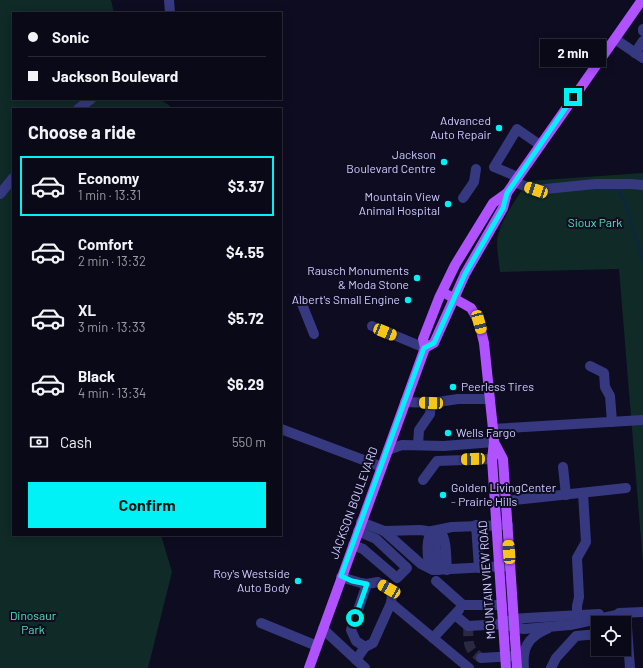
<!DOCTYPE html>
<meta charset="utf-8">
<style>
:root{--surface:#0a0918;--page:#131221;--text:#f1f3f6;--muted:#999aa2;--line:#2a2a37;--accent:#00f2f6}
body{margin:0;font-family:Barlow,sans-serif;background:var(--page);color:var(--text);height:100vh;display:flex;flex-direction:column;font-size:15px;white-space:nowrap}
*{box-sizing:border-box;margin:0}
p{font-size:13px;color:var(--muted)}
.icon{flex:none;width:22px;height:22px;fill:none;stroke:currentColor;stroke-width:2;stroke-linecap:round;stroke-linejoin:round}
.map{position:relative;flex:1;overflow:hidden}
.sheet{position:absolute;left:12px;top:108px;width:270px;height:428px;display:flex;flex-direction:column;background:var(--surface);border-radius:0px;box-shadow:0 2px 10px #0003,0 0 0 1px var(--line)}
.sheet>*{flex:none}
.top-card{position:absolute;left:12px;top:12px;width:270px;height:88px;border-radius:0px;box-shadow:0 2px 10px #0003,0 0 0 1px var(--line);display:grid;align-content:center;height:88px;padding:0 16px;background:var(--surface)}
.buttons{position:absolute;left:591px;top:616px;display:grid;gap:8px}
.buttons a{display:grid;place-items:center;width:40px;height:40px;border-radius:0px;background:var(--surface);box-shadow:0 2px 10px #0003,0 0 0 1px var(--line);font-size:20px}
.end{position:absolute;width:18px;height:18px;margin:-9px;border:5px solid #00f2f6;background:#111;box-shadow:0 0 0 2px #111}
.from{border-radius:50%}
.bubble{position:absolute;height:28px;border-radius:0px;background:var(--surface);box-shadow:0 2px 10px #0003,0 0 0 1px var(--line);font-size:13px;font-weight:700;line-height:28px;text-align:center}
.car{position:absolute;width:12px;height:24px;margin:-12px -6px;border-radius:5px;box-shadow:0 0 3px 1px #0007;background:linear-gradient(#f5c518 24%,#345 0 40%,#f5c518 0 76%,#345 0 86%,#f5c518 0)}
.top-card b{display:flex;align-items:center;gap:14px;height:38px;font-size:15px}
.top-card b+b{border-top:1px solid var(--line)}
.top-card i{width:10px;height:10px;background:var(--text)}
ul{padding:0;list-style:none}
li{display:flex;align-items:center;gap:12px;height:60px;margin:0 8px 6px;padding:0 8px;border:2px solid transparent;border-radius:0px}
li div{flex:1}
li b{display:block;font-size:15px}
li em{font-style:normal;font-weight:700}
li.active{border-color:var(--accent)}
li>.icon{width:36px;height:36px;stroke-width:1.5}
h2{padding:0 16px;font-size:18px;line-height:48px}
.pay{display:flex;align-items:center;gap:10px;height:44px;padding:0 16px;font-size:15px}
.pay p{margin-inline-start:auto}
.primary-button{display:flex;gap:8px;margin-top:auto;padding:8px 16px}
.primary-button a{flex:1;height:46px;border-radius:0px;background:var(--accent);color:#111;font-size:16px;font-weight:700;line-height:46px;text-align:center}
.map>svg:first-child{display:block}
</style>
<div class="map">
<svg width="643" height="668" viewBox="0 0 643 668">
<rect width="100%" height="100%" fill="#0e0c20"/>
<g fill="#0f2a27">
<polygon points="0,0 111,0 114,13 13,13 13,99 160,99 174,109 13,109 13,535 161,535 172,572 148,668 0,668"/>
<path d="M643 173V564L619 269 500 272C499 262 497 251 497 241 499 221 518 197 528 181Z"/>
</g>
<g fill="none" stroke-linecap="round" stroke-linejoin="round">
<polyline stroke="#0b2645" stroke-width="2" points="619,192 625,203 643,263"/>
<path stroke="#2b2941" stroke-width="10" stroke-dasharray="10 5" stroke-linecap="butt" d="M468 626C469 643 466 648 481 658"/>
<g stroke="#363980" stroke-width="10">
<polyline points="169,0 170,13"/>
<polyline points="643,29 643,31"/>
<polyline points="615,39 643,58"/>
<polyline points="635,53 643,41"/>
<polyline points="78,109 91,99"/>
<polyline points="518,177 494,167 517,129 540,145"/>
<polyline points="514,182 536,190 595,184 631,184 643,185"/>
<polyline points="0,194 13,178"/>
<polyline points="463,198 474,182 476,169"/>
<polyline points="300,299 314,334"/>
<polyline points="372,326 425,348"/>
<polyline points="590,366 604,373 605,387 610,396 612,422"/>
<polyline points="405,402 431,403 458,399 490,399"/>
<polyline points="281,429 382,467"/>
<polyline points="493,429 643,420"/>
<polyline points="418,445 419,430 430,414 431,403"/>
<polyline points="388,450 402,445 444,446 494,442"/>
<polyline points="563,467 566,495"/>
<polyline points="423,480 437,461 492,459"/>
<polyline points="506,501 626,488"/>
<polyline points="361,522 384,531 421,564 433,570 507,566"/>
<polyline points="476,525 479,568"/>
<path d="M384 531 420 530 441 533C447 539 446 561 447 570"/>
<polyline points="432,531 435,541 438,570"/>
<polyline points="353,545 363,549 397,578 407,568 376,539 358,531"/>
<path d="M429 567C428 557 425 540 432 531L452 527 508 525"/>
<polyline points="341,577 361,583 367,584 378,582 389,589 392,596 391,603 469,668"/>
<polyline points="436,581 463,605 502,605"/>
<polyline points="619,613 643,612"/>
<polyline points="626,613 630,668"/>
<polyline points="455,615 468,626 502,624 524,629 570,625 626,613"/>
<polyline points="577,615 577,606 579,597 577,558 586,542 583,493"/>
<polyline points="506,622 514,619 526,618 599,614"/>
<polyline points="261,623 317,646"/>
<polyline points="323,629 365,668"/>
<polyline points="433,638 459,610"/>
<polyline points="365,647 373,643 391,603"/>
<polyline points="481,658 516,656"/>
<polyline points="356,660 365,647 356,641 351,630 367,584"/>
<path d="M524 668C522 648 528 637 547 629"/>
<polyline points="551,668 556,658 576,636 598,634"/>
</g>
<g stroke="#b052ff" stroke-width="10">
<polyline points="448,295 471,308 479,322 484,343 493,429 494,442 492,459 506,668"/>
<polyline points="425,348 434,343 465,274 503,208 507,193 642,0"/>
<polyline points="494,442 503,459 517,668"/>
<polyline points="309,668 425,348 423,339 439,298 455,265 493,203 507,193"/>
</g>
</g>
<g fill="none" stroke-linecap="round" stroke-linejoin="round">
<polyline stroke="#00f2f6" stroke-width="5" points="355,618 367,584 352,581 341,576 424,348 434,343 465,274 503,208 507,193 573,97"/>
</g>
<g fill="#00f2f6" stroke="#0e0c20" stroke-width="1.5">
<circle cx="499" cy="128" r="4"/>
<circle cx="444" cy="162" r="4"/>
<circle cx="448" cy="204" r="4"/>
<circle cx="417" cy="278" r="4"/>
<circle cx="408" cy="300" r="4"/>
<circle cx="453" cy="387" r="4"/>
<circle cx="448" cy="433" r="4"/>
<circle cx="443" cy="495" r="4"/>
<circle cx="298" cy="581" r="4"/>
</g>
<g text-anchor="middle" stroke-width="4" stroke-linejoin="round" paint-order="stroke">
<g font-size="12" fill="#cdcbff" stroke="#0e0c20" text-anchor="end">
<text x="491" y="125">Advanced<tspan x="491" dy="14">Auto Repair</tspan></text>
<text x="436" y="159">Jackson<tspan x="436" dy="14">Boulevard Centre</tspan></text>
<text x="440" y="201">Mountain View<tspan x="440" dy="14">Animal Hospital</tspan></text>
<text x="409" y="275">Rausch Monuments<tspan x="409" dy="14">&amp; Moda Stone</tspan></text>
<text x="400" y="304">Albert's Small Engine</text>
<text x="461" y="391" text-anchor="start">Peerless Tires</text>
<text x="456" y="437" text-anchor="start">Wells Fargo</text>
<text x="451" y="492" text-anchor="start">Golden LivingCenter<tspan x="451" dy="14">- Prairie Hills</tspan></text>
<text x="290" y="578">Roy's Westside<tspan x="290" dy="14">Auto Body</tspan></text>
</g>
<g font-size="12" fill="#55e1b2" stroke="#0e0c20">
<text x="595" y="227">Sioux Park</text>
<text x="33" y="620">Dinosaur<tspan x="33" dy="14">Park</tspan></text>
</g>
<g font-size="12" fill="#cdcbff" stroke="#0e0c20">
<text transform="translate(354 503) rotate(-70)" y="4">JACKSON BOULEVARD</text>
<text transform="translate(487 580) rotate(-94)" y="4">MOUNTAIN VIEW ROAD</text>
</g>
</g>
</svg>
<div class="buttons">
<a><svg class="icon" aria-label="locate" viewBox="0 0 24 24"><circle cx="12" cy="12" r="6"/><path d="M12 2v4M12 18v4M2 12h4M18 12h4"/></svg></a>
</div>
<i class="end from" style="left:355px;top:618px"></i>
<i class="end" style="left:573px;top:97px"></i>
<div class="bubble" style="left:540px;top:39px;width:66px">2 min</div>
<i class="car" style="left:536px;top:190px;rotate:289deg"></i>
<i class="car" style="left:479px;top:322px;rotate:165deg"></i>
<i class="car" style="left:385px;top:332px;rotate:112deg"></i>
<i class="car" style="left:431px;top:403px;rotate:272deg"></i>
<i class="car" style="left:473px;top:459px;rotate:268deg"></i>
<i class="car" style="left:509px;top:552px;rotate:356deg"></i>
<i class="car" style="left:389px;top:589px;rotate:300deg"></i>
<div class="top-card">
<b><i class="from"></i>Sonic</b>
<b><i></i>Jackson Boulevard</b>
</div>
<section class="sheet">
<h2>Choose a ride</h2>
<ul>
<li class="active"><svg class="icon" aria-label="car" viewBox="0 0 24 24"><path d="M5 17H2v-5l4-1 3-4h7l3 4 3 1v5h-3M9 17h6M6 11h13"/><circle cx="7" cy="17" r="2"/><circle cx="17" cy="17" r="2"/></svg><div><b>Economy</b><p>1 min · 13:31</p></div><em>$3.37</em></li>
<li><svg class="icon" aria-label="car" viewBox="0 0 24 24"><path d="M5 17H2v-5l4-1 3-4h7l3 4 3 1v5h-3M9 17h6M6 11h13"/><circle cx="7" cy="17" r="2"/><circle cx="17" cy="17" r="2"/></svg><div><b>Comfort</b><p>2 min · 13:32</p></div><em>$4.55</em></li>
<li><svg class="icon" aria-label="car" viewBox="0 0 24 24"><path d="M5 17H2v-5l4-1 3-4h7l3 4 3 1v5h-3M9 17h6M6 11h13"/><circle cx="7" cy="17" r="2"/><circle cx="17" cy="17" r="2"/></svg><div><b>XL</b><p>3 min · 13:33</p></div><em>$5.72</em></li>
<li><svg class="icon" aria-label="car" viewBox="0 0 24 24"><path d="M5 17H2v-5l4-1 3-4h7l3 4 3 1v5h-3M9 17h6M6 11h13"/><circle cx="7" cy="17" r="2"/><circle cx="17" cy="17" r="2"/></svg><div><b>Black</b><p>4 min · 13:34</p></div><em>$6.29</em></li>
</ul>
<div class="pay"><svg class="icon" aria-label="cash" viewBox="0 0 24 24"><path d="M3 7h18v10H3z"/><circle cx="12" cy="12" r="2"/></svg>Cash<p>550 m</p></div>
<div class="primary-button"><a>Confirm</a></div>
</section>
</div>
